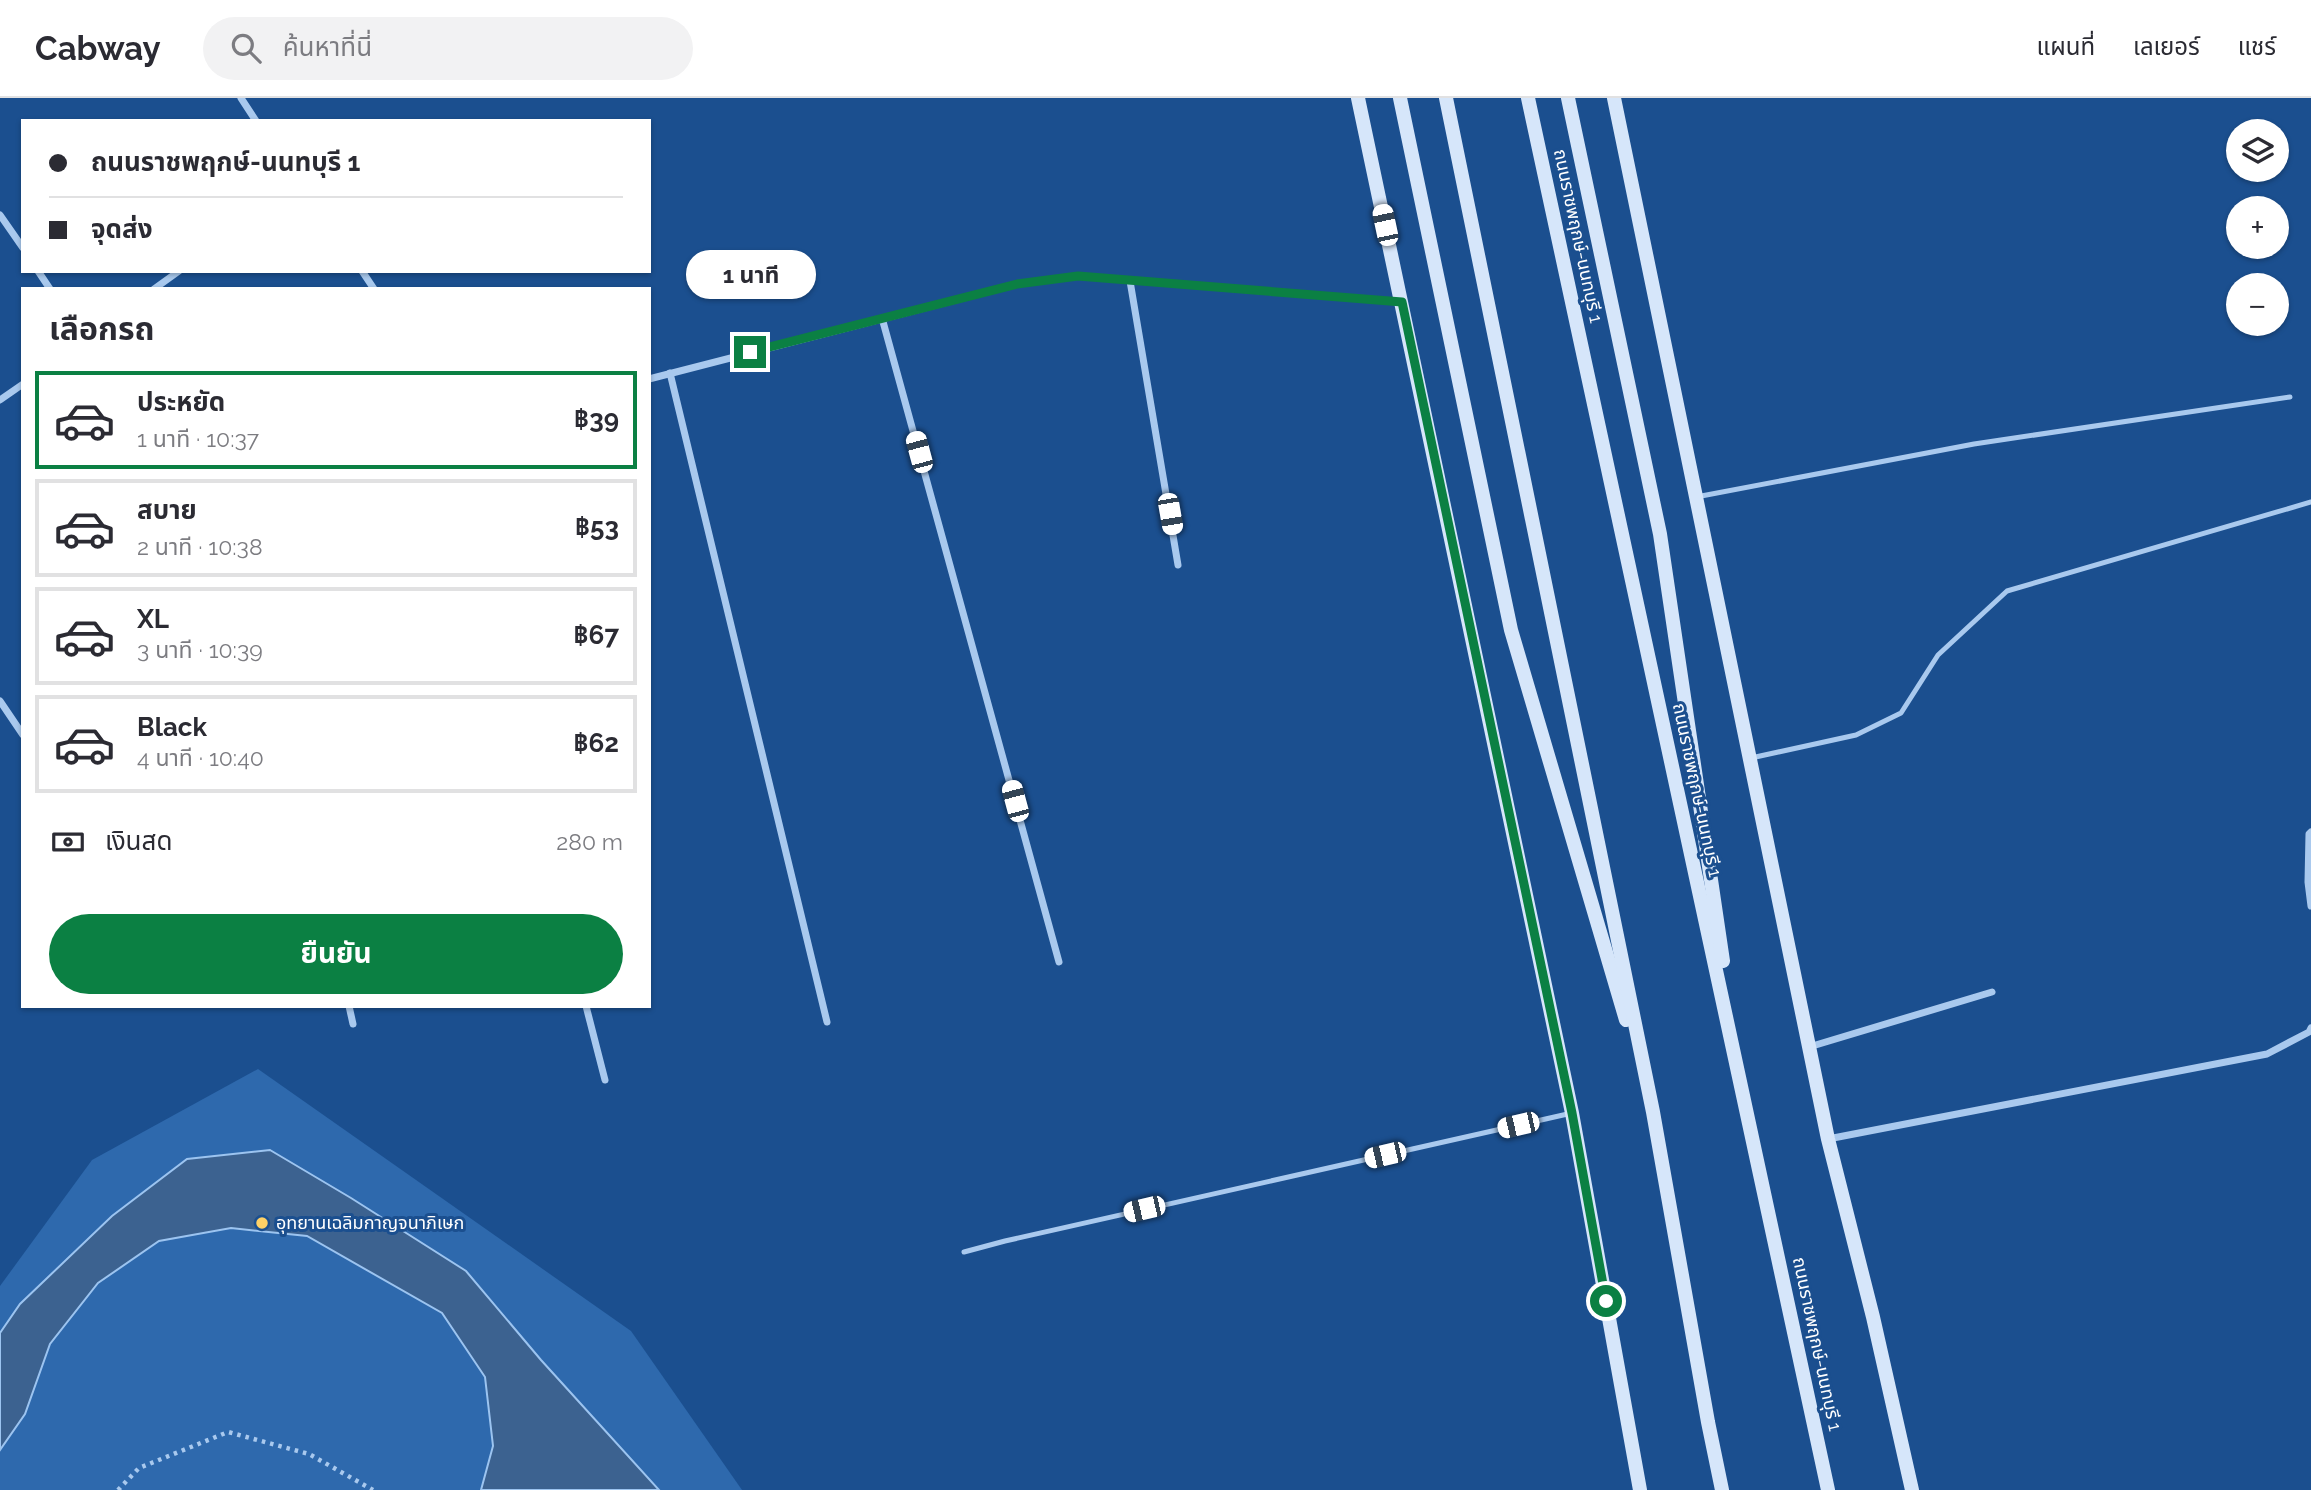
<!DOCTYPE html>
<html lang="th">
<meta charset="utf-8">
<style>
:root{--surface:#fff;--page:#f2f2f3;--text:#2b2b33;--muted:#7c7c81;--line:#e1e1e2;--accent:#0b8043}
body{margin:0;font-family:Raleway,"Noto Sans Thai",sans-serif;background:var(--page);color:var(--text);height:100vh;display:flex;flex-direction:column;font-size:26px;white-space:nowrap}
*{box-sizing:border-box;margin:0}
p{font-size:23px;color:var(--muted)}
.icon{flex:none;width:38px;height:38px;fill:none;stroke:currentColor;stroke-width:2;stroke-linecap:round;stroke-linejoin:round}
.map{position:relative;flex:1;overflow:hidden}
.side{position:absolute;left:21px;top:189px;width:630px;height:721px;display:flex;flex-direction:column;background:var(--surface);border-radius:0px;box-shadow:0 2px 5px #0004}
.side>*{flex:none}
.top-card{position:absolute;left:21px;top:21px;width:630px;height:154px;border-radius:0px;box-shadow:0 2px 5px #0004;display:grid;align-content:center;height:154px;padding:0 28px;background:var(--surface)}
.buttons{position:absolute;left:2226px;top:21px;display:grid;gap:14px}
.buttons a{display:grid;place-items:center;width:63px;height:63px;border-radius:50%;background:var(--surface);box-shadow:0 2px 5px #0004;font-size:35px}
.end{position:absolute;width:32px;height:32px;margin:-16px;border:9px solid #0b8043;background:#fff;box-shadow:0 0 0 4px #fff}
.from{border-radius:50%}
.bubble{position:absolute;height:49px;border-radius:24px;background:var(--surface);box-shadow:0 2px 5px #0004;font-size:23px;font-weight:700;line-height:49px;text-align:center}
.car{position:absolute;width:21px;height:42px;margin:-21px -10px;border-radius:9px;box-shadow:0 0 5px 2px #0007;background:linear-gradient(#fff 24%,#345 0 40%,#fff 0 76%,#345 0 86%,#fff 0)}
.top-card b{display:flex;align-items:center;gap:24px;height:66px;font-size:26px}
.top-card b+b{border-top:2px solid var(--line)}
.top-card i{width:18px;height:18px;background:var(--text)}
ul{padding:0;list-style:none}
li{display:flex;align-items:center;gap:21px;height:98px;margin:0 14px 10px;padding:0 14px;border:4px solid var(--line);border-radius:0px}
li div{flex:1}
li b{display:block;font-size:26px}
li em{font-style:normal;font-weight:700}
li.active{border-color:var(--accent)}
li>.icon{width:63px;height:63px;stroke-width:1.5}
h2{padding:0 28px;font-size:32px;line-height:84px}
.pay{display:flex;align-items:center;gap:18px;height:77px;padding:0 28px;font-size:26px}
.pay p{margin-inline-start:auto}
.primary-button{display:flex;gap:14px;margin-top:auto;padding:14px 28px}
.primary-button a{flex:1;height:80px;border-radius:42px;background:var(--accent);color:#fff;font-size:28px;font-weight:700;line-height:80px;text-align:center}
header{display:flex;align-items:center;gap:42px;box-sizing:border-box;height:98px;padding:0 35px;background:var(--surface);border-bottom:2px solid var(--line)}
header strong{font-size:33px}
nav{display:flex;gap:38px;margin-inline-start:auto;font-size:24px}
.search{width:490px;height:63px;background:var(--page);display:flex;align-items:center;gap:18px;box-sizing:border-box;padding:0 24px;border-radius:38px;color:var(--muted);font-size:26px}
.map>svg:first-child{display:block}
</style>
<header>
<strong>Cabway</strong>
<div class="search"><svg class="icon" aria-label="search" viewBox="0 0 24 24"><circle cx="10" cy="10" r="6"/><path d="M15 15l6 6"/></svg>ค้นหาที่นี่</div>
<nav><a>แผนที่</a><a>เลเยอร์</a><a>แชร์</a></nav>
</header>
<div class="map">
<svg width="2311" height="1392" viewBox="0 0 2311 1392">
<rect width="100%" height="100%" fill="#1b4f8f"/>
<polygon fill="#2e69ad" points="258,971 631,1233 742,1392 0,1392 0,1188 92,1062"/>
<polygon fill="#3c6290" stroke="#9cc4f0" stroke-width="2" points="270,1052 351,1100 466,1173 541,1262 659,1392 481,1392 493,1348 485,1279 442,1215 307,1138 231,1130 159,1143 98,1185 50,1246 25,1316 0,1352 0,1235 20,1206 112,1118 187,1061"/>
<g fill="none" stroke-linecap="round" stroke-linejoin="round">
<polyline stroke="#a9c9ee" stroke-width="4.5" stroke-dasharray="3.5 5" stroke-linecap="butt" points="118,1392 139,1370 228,1334 309,1356 373,1392"/>
<g stroke="#a9c9ee" stroke-width="5">
<polyline points="1696,399 1974,346 2290,299"/>
<polyline points="1751,660 1856,637 1901,615 1938,557 2007,493 2311,404"/>
<polyline points="964,1154 1005,1143 1572,1015"/>
</g>
<g stroke="#a9c9ee" stroke-width="7">
<polyline points="241,0 256,23"/>
<polyline points="0,117 23,150"/>
<polyline points="38,173 50,191"/>
<polyline points="362,173 374,191"/>
<polyline points="1130,183 1178,467"/>
<polyline points="154,191 179,173"/>
<polyline points="882,220 1059,864"/>
<polyline points="670,275 827,924"/>
<polyline points="649,281 1017,186 1078,178 1401,204"/>
<polyline points="0,302 23,286"/>
<polyline points="0,603 23,637"/>
<polyline points="2311,734 2309,736 2308,784 2311,808"/>
<polyline points="349,908 353,926"/>
<polyline points="586,908 605,982"/>
<polyline points="1809,949 1992,894"/>
<polyline points="1828,1041 2267,956 2309,934 2311,930"/>
</g>
<g stroke="#d6e6fa" stroke-width="14">
<polyline points="1358,0 1572,1015 1640,1392"/>
<polyline points="1400,0 1511,532 1626,922"/>
<polyline points="1446,0 1653,1014 1708,1324 1722,1392"/>
<polyline points="1528,0 1828,1392"/>
<polyline points="1568,0 1660,436 1723,863"/>
<polyline points="1614,0 1828,1041 1873,1219 1912,1392"/>
</g>
</g>
<g fill="none" stroke-linecap="round" stroke-linejoin="round">
<polyline stroke="#0b8043" stroke-width="9" points="750,254 1017,186 1078,178 1402,204 1572,1015 1606,1203"/>
</g>
<circle fill="#ffd166" stroke="#1b4f8f" stroke-width="2.5" cx="262" cy="1125" r="7"/>
<g text-anchor="middle" stroke-width="6" stroke-linejoin="round" paint-order="stroke">
<g font-size="18" fill="#fff" stroke="#1b4f8f">
<text transform="translate(1578 138) rotate(78)" y="6">ถนนราชพฤกษ์-นนทบุรี 1</text>
<text transform="translate(1697 692) rotate(78)" y="6">ถนนราชพฤกษ์-นนทบุรี 1</text>
<text transform="translate(1817 1246) rotate(78)" y="6">ถนนราชพฤกษ์-นนทบุรี 1</text>
</g>
<g font-size="18" fill="#fff" stroke="#1b4f8f" text-anchor="start">
<text x="276" y="1131">อุทยานเฉลิมกาญจนาภิเษก</text>
</g>
</g>
</svg>
<div class="buttons">
<a><svg class="icon" aria-label="layers" viewBox="0 0 24 24"><path d="M12 4l9 5-9 5-9-5zM3 14l9 5 9-5"/></svg></a>
<a>+</a>
<a>−</a>
</div>
<i class="end from" style="left:1606px;top:1203px"></i>
<i class="end" style="left:750px;top:254px"></i>
<div class="bubble" style="left:686px;top:152px;width:130px">1 นาที</div>
<i class="car" style="left:1385px;top:127px;rotate:348deg"></i>
<i class="car" style="left:919px;top:354px;rotate:345deg"></i>
<i class="car" style="left:1170px;top:416px;rotate:170deg"></i>
<i class="car" style="left:1015px;top:703px;rotate:345deg"></i>
<i class="car" style="left:1518px;top:1027px;rotate:257deg"></i>
<i class="car" style="left:1385px;top:1057px;rotate:257deg"></i>
<i class="car" style="left:1144px;top:1111px;rotate:257deg"></i>
<div class="top-card">
<b><i class="from"></i>ถนนราชพฤกษ์-นนทบุรี 1</b>
<b><i></i>จุดส่ง</b>
</div>
<section class="side">
<h2>เลือกรถ</h2>
<ul>
<li class="active"><svg class="icon" aria-label="car" viewBox="0 0 24 24"><path d="M5 17H2v-5l4-1 3-4h7l3 4 3 1v5h-3M9 17h6M6 11h13"/><circle cx="7" cy="17" r="2"/><circle cx="17" cy="17" r="2"/></svg><div><b>ประหยัด</b><p>1 นาที · 10:37</p></div><em>฿39</em></li>
<li><svg class="icon" aria-label="car" viewBox="0 0 24 24"><path d="M5 17H2v-5l4-1 3-4h7l3 4 3 1v5h-3M9 17h6M6 11h13"/><circle cx="7" cy="17" r="2"/><circle cx="17" cy="17" r="2"/></svg><div><b>สบาย</b><p>2 นาที · 10:38</p></div><em>฿53</em></li>
<li><svg class="icon" aria-label="car" viewBox="0 0 24 24"><path d="M5 17H2v-5l4-1 3-4h7l3 4 3 1v5h-3M9 17h6M6 11h13"/><circle cx="7" cy="17" r="2"/><circle cx="17" cy="17" r="2"/></svg><div><b>XL</b><p>3 นาที · 10:39</p></div><em>฿67</em></li>
<li><svg class="icon" aria-label="car" viewBox="0 0 24 24"><path d="M5 17H2v-5l4-1 3-4h7l3 4 3 1v5h-3M9 17h6M6 11h13"/><circle cx="7" cy="17" r="2"/><circle cx="17" cy="17" r="2"/></svg><div><b>Black</b><p>4 นาที · 10:40</p></div><em>฿62</em></li>
</ul>
<div class="pay"><svg class="icon" aria-label="cash" viewBox="0 0 24 24"><path d="M3 7h18v10H3z"/><circle cx="12" cy="12" r="2"/></svg>เงินสด<p>280 m</p></div>
<div class="primary-button"><a>ยืนยัน</a></div>
</section>
</div>
